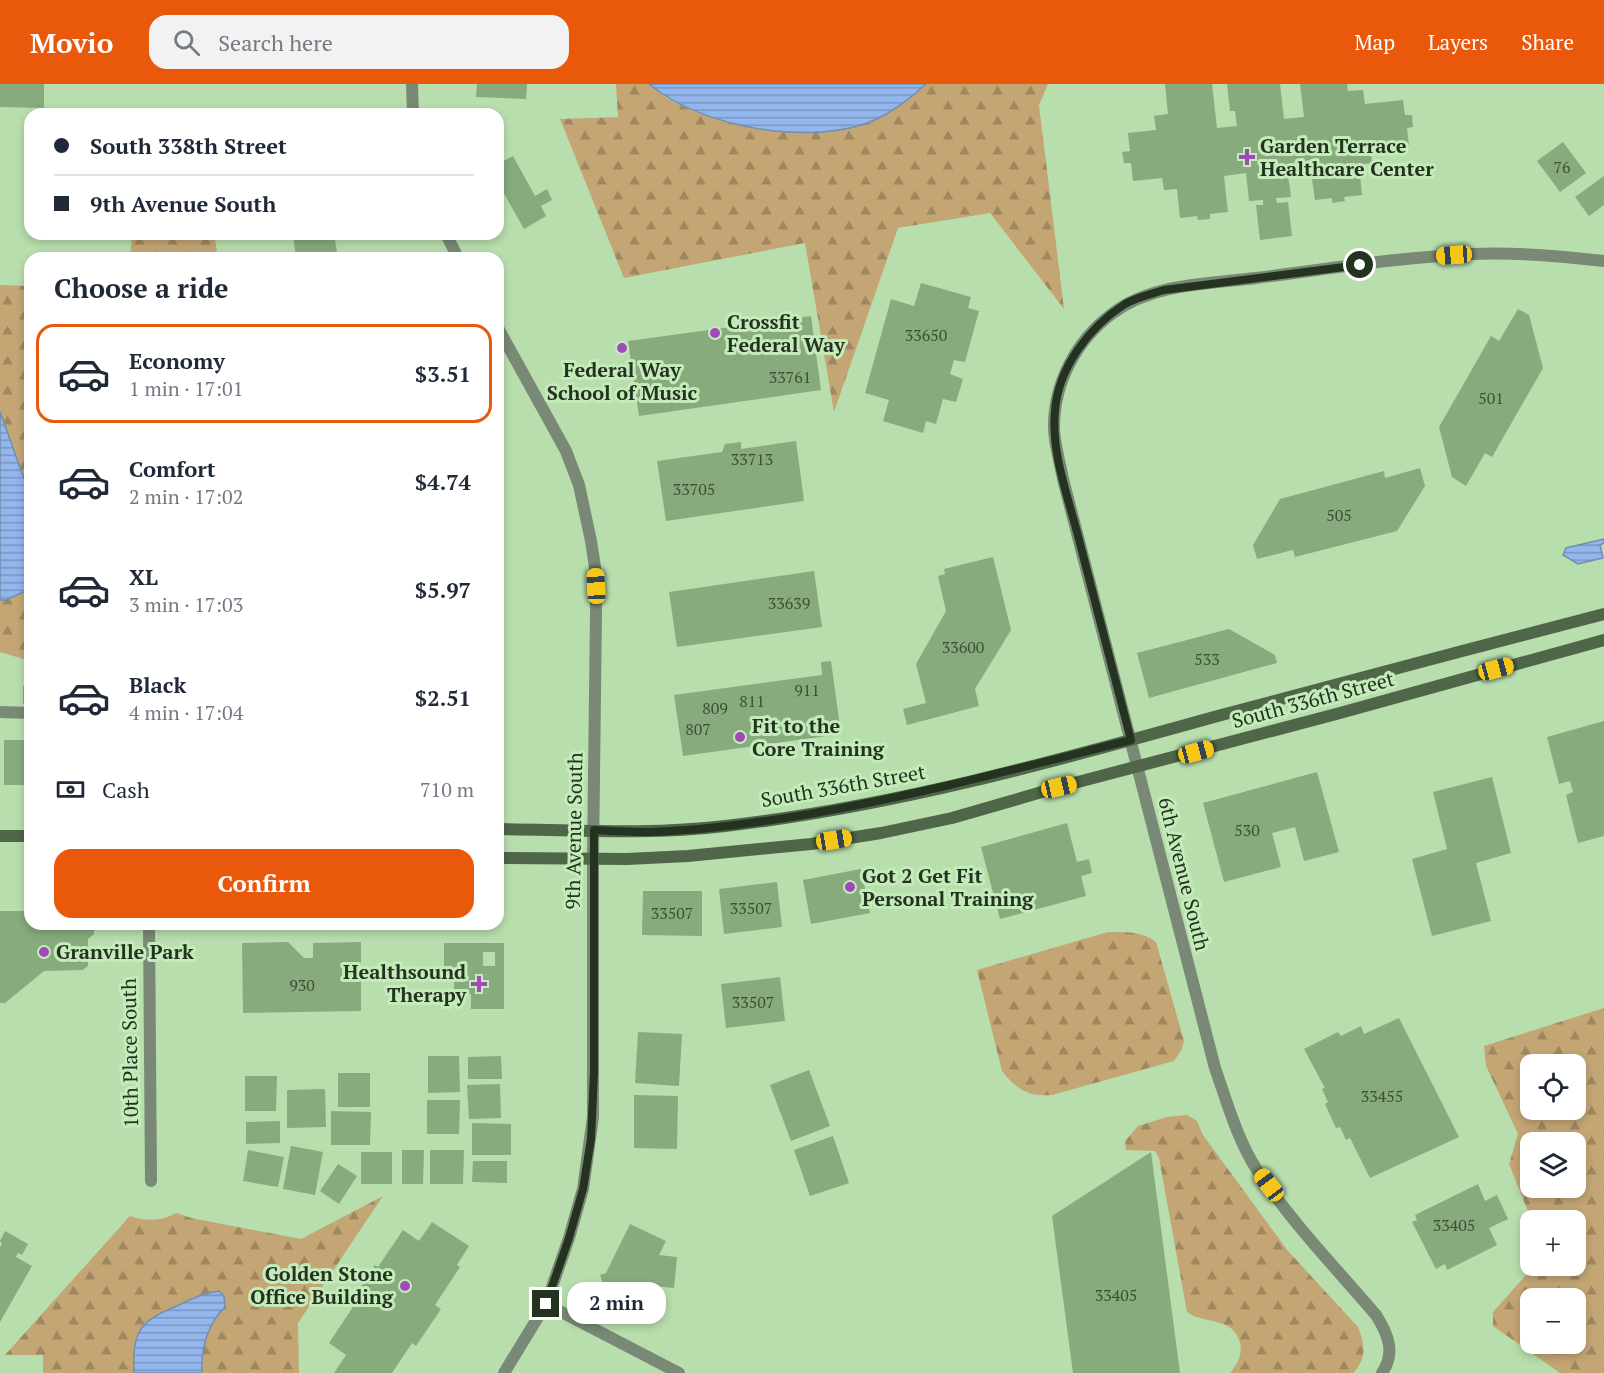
<!DOCTYPE html>
<meta charset="utf-8">
<style>
:root{--surface:#fff;--page:#f2f2f3;--text:#1f2937;--muted:#747a83;--line:#e0e1e3;--accent:#ea580c}
body{margin:0;font-family:"PT Serif",serif;background:var(--page);color:var(--text);height:100vh;display:flex;flex-direction:column;font-size:22px;white-space:nowrap}
*{box-sizing:border-box;margin:0}
p{font-size:20px;color:var(--muted)}
.icon{flex:none;width:33px;height:33px;fill:none;stroke:currentColor;stroke-width:2;stroke-linecap:round;stroke-linejoin:round}
.map{position:relative;flex:1;overflow:hidden}
.drawer{position:absolute;left:24px;top:168px;width:480px;height:678px;display:flex;flex-direction:column;background:var(--surface);border-radius:18px;box-shadow:0 3px 9px #0003}
.drawer>*{flex:none}
.hud{position:absolute;left:24px;top:24px;width:480px;height:132px;border-radius:18px;box-shadow:0 3px 9px #0003;display:grid;align-content:center;height:132px;padding:0 30px;background:var(--surface)}
.buttons{position:absolute;left:1520px;top:970px;display:grid;gap:12px}
.buttons a{display:grid;place-items:center;width:66px;height:66px;border-radius:12px;background:var(--surface);box-shadow:0 3px 9px #0003;font-size:30px}
.end{position:absolute;width:27px;height:27px;margin:-14px;border:8px solid #243220;background:#fff;box-shadow:0 0 0 3px #fff}
.from{border-radius:50%}
.bubble{position:absolute;height:42px;border-radius:18px;background:var(--surface);box-shadow:0 3px 9px #0003;font-size:20px;font-weight:600;line-height:42px;text-align:center}
.car{position:absolute;width:18px;height:36px;margin:-18px -9px;border-radius:8px;box-shadow:0 0 4px 2px #0007;background:linear-gradient(#f5c518 24%,#345 0 40%,#f5c518 0 76%,#345 0 86%,#f5c518 0)}
.hud b{display:flex;align-items:center;gap:21px;height:57px;font-size:22px}
.hud b+b{border-top:2px solid var(--line)}
.hud i{width:15px;height:15px;background:var(--text)}
ul{padding:0;list-style:none}
li{display:flex;align-items:center;gap:18px;height:99px;margin:0 12px 9px;padding:0 18px;border:3px solid transparent;border-radius:18px}
li div{flex:1}
li b{display:block;font-size:22px}
li em{font-style:normal;font-weight:600}
li.selected{border-color:var(--accent)}
li>.icon{width:54px;height:54px;stroke-width:1.5}
h2{padding:0 30px;font-size:27px;line-height:72px}
.pay{display:flex;align-items:center;gap:15px;height:66px;padding:0 30px;font-size:22px}
.pay p{margin-inline-start:auto}
.action{display:flex;gap:12px;margin-top:auto;padding:12px 30px}
.action a{flex:1;height:69px;border-radius:18px;background:var(--accent);color:#fff;font-size:24px;font-weight:600;line-height:69px;text-align:center}
header{display:flex;align-items:center;gap:36px;box-sizing:border-box;height:84px;padding:0 30px;background:var(--accent);color:#fff}
header strong{font-size:28px}
nav{display:flex;gap:33px;margin-inline-start:auto;font-size:21px}
.search{width:420px;height:54px;background:var(--page);display:flex;align-items:center;gap:15px;box-sizing:border-box;padding:0 21px;border-radius:18px;color:var(--muted);font-size:22px}
.map>svg:first-child{display:block}
</style>
<header>
<strong>Movio</strong>
<div class="search"><svg class="icon" aria-label="search" viewBox="0 0 24 24"><circle cx="10" cy="10" r="6"/><path d="M15 15l6 6"/></svg>Search here</div>
<nav><a>Map</a><a>Layers</a><a>Share</a></nav>
</header>
<div class="map">
<svg width="1604" height="1289" viewBox="0 0 1604 1289">
<defs>
<pattern id="forest-firs" width="22" height="20" patternUnits="userSpaceOnUse" patternTransform="scale(1.5)"><rect width="22" height="20" fill="#c4a675"/><path d="M5 1l3.5 6h-7zM16 11l3.5 6h-7z" fill="#9f8860"/></pattern>
<pattern id="water-rules" width="6" height="5" patternUnits="userSpaceOnUse" patternTransform="scale(1.5)"><rect width="6" height="5" fill="#93b6ed"/><path d="M0 2.5h6" fill="none" stroke="#7895c0"/></pattern>
</defs>
<rect width="100%" height="100%" fill="#b8dead"/>
<g fill="url(#forest-firs)" fill-rule="evenodd">
<polygon points="616,0 649,0 668,15 695,28 719,36 748,43 803,48 826,47 903,19 926,0 1048,0 1039,21 1064,225 990,129 898,144 834,328 805,159 624,194 560,35 618,33"/>
<polygon points="132,150 214,150 218,174 130,174"/>
<polygon points="0,201 30,202 30,411 0,328"/>
<polygon points="30,505 30,577 0,568 0,516 6,516"/>
<path d="M1108 848C1125 848 1142 847 1156 858L1184 957 1181 967 1174 977 1052 1011C1028 1013 1016 1005 1002 987L977 886Z"/>
<path d="M1604 924V1289H1560L1493 1242V1228L1534 1182H1575V1137H1532L1509 1080 1518 1050 1486 982 1484 962ZM1530 981H1575V1026H1530ZM1530 1059H1575V1104H1530ZM1530 1215H1575V1260H1530Z"/>
<path d="M1187 1031 1197 1037 1203 1051 1288 1167 1358 1243C1365 1260 1367 1275 1353 1289H1230C1237 1281 1243 1270 1240 1259 1233 1232 1205 1241 1187 1228L1159 1074 1155 1067 1126 1066 1125 1057 1138 1042 1167 1033Z"/>
<path d="M383 1112 298 1239 299 1289H202C201 1265 207 1241 225 1223L134 1272V1289H43V1271H5L130 1132C149 1138 159 1137 177 1129L191 1134 301 1155Z"/>
</g>
<g fill="url(#water-rules)" stroke="#728eb0" stroke-width="1.5">
<path d="M649 0H926C912 13 895 26 877 35 815 64 701 44 649 0Z"/>
<polygon points="0,328 30,411 30,505 6,516 0,516"/>
<polygon points="1604,455 1604,459 1600,461 1603,474 1578,480 1563,471 1566,464"/>
<path d="M219 1207 224 1212 225 1223C207 1241 201 1265 202 1289H134C132 1246 140 1237 179 1221 192 1214 204 1209 219 1207Z"/>
</g>
<g fill="#87ab7d" fill-rule="evenodd">
<polygon points="0,0 44,0 44,24 0,23"/>
<polygon points="477,0 527,0 526,15 476,13"/>
<polygon points="1165,0 1212,0 1217,44 1237,42 1235,27 1230,27 1227,0 1280,0 1284,35 1304,33 1300,0 1347,0 1348,7 1363,6 1365,20 1403,16 1405,31 1412,31 1413,43 1407,44 1409,62 1371,66 1372,79 1359,81 1362,111 1344,113 1345,117 1332,119 1332,114 1315,116 1310,81 1287,83 1291,113 1276,114 1277,119 1288,118 1292,152 1260,156 1256,121 1263,121 1263,116 1249,117 1246,89 1224,92 1228,128 1210,130 1210,135 1198,136 1197,132 1180,134 1177,105 1164,106 1162,94 1133,97 1131,79 1124,79 1122,68 1130,67 1128,49 1156,46 1154,32 1168,30"/>
<polygon points="1563,58 1586,89 1560,108 1537,77"/>
<polygon points="513,72 535,112 547,105 552,116 541,122 546,132 524,145 498,99 498,80"/>
<polygon points="1604,92 1604,121 1589,132 1575,113"/>
<polygon points="293,150 334,150 338,174 296,174"/>
<polygon points="921,199 971,213 968,224 979,227 965,278 954,276 950,290 963,295 956,318 943,315 936,340 926,337 923,349 883,337 889,316 865,309 891,215 914,222"/>
<polygon points="1518,225 1529,231 1543,284 1492,373 1485,369 1466,402 1452,393 1439,343 1491,252 1499,257"/>
<polygon points="811,232 821,306 639,332 628,257"/>
<polygon points="796,357 804,417 666,437 657,377 722,368 725,360 741,358 741,365"/>
<polygon points="1420,384 1425,402 1397,447 1295,473 1293,466 1257,475 1253,461 1280,415 1384,387 1385,394"/>
<rect x="498" y="408" width="4" height="32"/>
<polygon points="993,473 1011,546 975,605 979,622 907,641 903,625 926,619 916,580 946,527 938,492 945,490 944,485"/>
<polygon points="814,487 822,543 677,563 669,508"/>
<polygon points="1229,545 1275,571 1277,579 1149,614 1137,569"/>
<polygon points="831,577 841,650 683,672 674,611 822,591 821,578"/>
<rect x="23" y="602" width="7" height="18"/>
<polygon points="1604,637 1604,752 1578,759 1566,711 1573,708 1570,697 1559,700 1547,653"/>
<rect x="4" y="656" width="26" height="45"/>
<polygon points="1317,688 1339,768 1304,777 1295,743 1272,749 1281,783 1224,798 1203,719"/>
<polygon points="1492,693 1511,769 1476,779 1491,837 1432,852 1412,775 1447,765 1433,708"/>
<polygon points="1067,739 1077,778 1089,775 1092,789 1081,792 1086,812 1000,835 981,763"/>
<polygon points="861,785 870,829 811,840 803,796"/>
<polygon points="777,798 782,843 724,850 719,805"/>
<polygon points="643,807 702,807 702,852 642,851"/>
<polygon points="0,827 30,827 30,840 94,840 94,850 88,855 88,882 83,886 44,887 5,919 0,919"/>
<polygon points="288,858 304,874 313,874 313,859 361,858 361,927 243,929 242,859"/>
<path d="M444 859H504V925H471V910H454V891H444ZM483 868H495V882H483Z"/>
<polygon points="780,893 785,937 726,944 721,900"/>
<polygon points="1399,934 1459,1053 1370,1094 1350,1054 1346,1056 1340,1043 1336,1044 1325,1020 1328,1018 1322,1005 1325,1004 1304,965 1338,948 1341,952 1361,942 1364,950"/>
<polygon points="638,948 682,950 679,1002 635,999"/>
<polygon points="428,972 459,972 460,1008 428,1009"/>
<polygon points="501,972 502,995 468,995 468,973"/>
<polygon points="809,986 830,1042 791,1057 770,1001"/>
<rect x="338" y="989" width="32" height="34"/>
<polygon points="245,992 277,992 276,1027 245,1027"/>
<polygon points="500,1000 501,1034 469,1035 467,1001"/>
<polygon points="325,1005 326,1043 287,1044 287,1006"/>
<polygon points="634,1011 678,1012 677,1065 634,1064"/>
<polygon points="427,1016 460,1016 459,1050 427,1050"/>
<polygon points="331,1027 371,1028 370,1061 331,1061"/>
<polygon points="280,1037 280,1059 246,1060 246,1038"/>
<polygon points="472,1039 511,1040 511,1071 472,1071"/>
<polygon points="833,1052 849,1099 810,1112 794,1066"/>
<polygon points="291,1062 323,1068 315,1111 283,1105"/>
<polygon points="248,1066 284,1073 278,1103 243,1097"/>
<polygon points="402,1066 424,1066 423,1100 402,1100"/>
<polygon points="430,1066 464,1066 463,1100 430,1100"/>
<rect x="361" y="1068" width="31" height="32"/>
<polygon points="1151,1068 1180,1289 1073,1289 1052,1132"/>
<polygon points="473,1077 507,1077 507,1099 472,1098"/>
<polygon points="338,1080 357,1092 339,1120 320,1107"/>
<polygon points="1478,1100 1485,1117 1497,1111 1508,1135 1489,1144 1497,1161 1447,1186 1445,1180 1436,1185 1412,1138 1417,1136 1415,1131"/>
<polygon points="432,1138 469,1162 457,1181 460,1183 435,1221 441,1225 416,1262 412,1259 392,1289 334,1289 346,1271 329,1259 353,1223 349,1221 375,1181 378,1183 403,1146 419,1157"/>
<polygon points="630,1140 666,1157 659,1171 677,1173 674,1204 654,1202 647,1198 636,1221 613,1210 607,1212 600,1191 606,1189"/>
<polygon points="5,1147 28,1160 22,1171 18,1169 16,1173 32,1182 0,1238 0,1163 2,1160 0,1157"/>
</g>
<g fill="none" stroke-linecap="round" stroke-linejoin="round">
<g stroke="#798975" stroke-width="12">
<polyline points="0,628 30,629"/>
<polyline points="149,840 151,1097"/>
<polyline points="546,1220 679,1289"/>
<polyline points="504,1289 546,1220 569,1154 583,1105 593,1033 593,774"/>
<path d="M1382 1289C1396 1269 1388 1250 1376 1231 1336 1184 1291 1138 1257 1086 1237 1055 1227 1018 1215 984L1063 395C1060 379 1055 362 1054 346 1053 300 1076 256 1113 229 1153 199 1209 200 1256 194 1328 185 1400 173 1473 170 1516 168 1561 172 1604 177"/>
</g>
<g stroke="#798975" stroke-width="12">
<polyline points="412,0 413,30"/>
<polyline points="446,150 458,174"/>
<polyline points="498,244 566,367 579,401 591,457 595,483 596,528 593,774"/>
</g>
<g stroke="#4f6649" stroke-width="12">
<path d="M498 745C574 746 650 751 725 742 891 723 1053 678 1214 633 1343 598 1474 564 1604 530"/>
<polyline points="0,752 30,752"/>
<polyline points="498,774 627,775 688,772 811,760 881,749 952,734 1059,703 1340,629 1604,556"/>
</g>
</g>
<g fill="none" stroke-linecap="round" stroke-linejoin="round">
<path stroke="#243220" stroke-width="8" d="M546 1220 569 1154 583 1105 591 1055 594 988V746C612 747 630 748 648 748 698 747 748 740 798 732 911 713 1019 684 1131 656 1113 587 1095 517 1077 448 1067 410 1051 367 1055 327 1058 284 1089 243 1125 220 1137 213 1151 210 1164 206L1360 181"/>
</g>
<g fill="#a04ab7" stroke="#c4ebba" stroke-width="2">
<path d="M1244 64h6v6h6v6h-6v6h-6v-6h-6v-6h6z"/>
<circle cx="715" cy="249" r="6"/>
<circle cx="622" cy="264" r="6"/>
<circle cx="740" cy="653" r="6"/>
<circle cx="850" cy="803" r="6"/>
<circle cx="44" cy="868" r="6"/>
<path d="M476 891h6v6h6v6h-6v6h-6v-6h-6v-6h6z"/>
<circle cx="405" cy="1202" r="6"/>
</g>
<g text-anchor="middle" stroke-width="6" stroke-linejoin="round" paint-order="stroke">
<g font-size="16" fill="#3d5037">
<text x="1562" y="89">76</text>
<text x="926" y="257">33650</text>
<text x="790" y="299">33761</text>
<text x="1491" y="320">501</text>
<text x="752" y="381">33713</text>
<text x="694" y="411">33705</text>
<text x="1339" y="437">505</text>
<text x="789" y="525">33639</text>
<text x="963" y="569">33600</text>
<text x="1207" y="581">533</text>
<text x="807" y="612">911</text>
<text x="752" y="623">811</text>
<text x="715" y="630">809</text>
<text x="698" y="651">807</text>
<text x="1247" y="752">530</text>
<text x="751" y="830">33507</text>
<text x="672" y="835">33507</text>
<text x="302" y="907">930</text>
<text x="753" y="924">33507</text>
<text x="1382" y="1018">33455</text>
<text x="1454" y="1147">33405</text>
<text x="1116" y="1217">33405</text>
</g>
<g font-size="20" font-weight="bold" fill="#243220" stroke="#c4ebba" text-anchor="start">
<text x="1260" y="69">Garden Terrace<tspan x="1260" dy="23">Healthcare Center</tspan></text>
<text x="727" y="245">Crossfit<tspan x="727" dy="23">Federal Way</tspan></text>
<text x="622" y="293" text-anchor="middle">Federal Way<tspan x="622" dy="23">School of Music</tspan></text>
<text x="752" y="649">Fit to the<tspan x="752" dy="23">Core Training</tspan></text>
<text x="862" y="799">Got 2 Get Fit<tspan x="862" dy="23">Personal Training</tspan></text>
<text x="56" y="875">Granville Park</text>
<text x="466" y="895" text-anchor="end">Healthsound<tspan x="466" dy="23">Therapy</tspan></text>
<text x="393" y="1197" text-anchor="end">Golden Stone<tspan x="393" dy="23">Office Building</tspan></text>
</g>
<g font-size="20" fill="#243220" stroke="#c4ebba">
<text transform="translate(1313 616) rotate(-15)" y="7">South 336th Street</text>
<text transform="translate(843 702) rotate(-10)" y="7">South 336th Street</text>
<text transform="translate(574 747) rotate(-89)" y="7">9th Avenue South</text>
<text transform="translate(1184 790) rotate(76)" y="7">6th Avenue South</text>
<text transform="translate(130 969) rotate(-91)" y="7">10th Place South</text>
</g>
</g>
</svg>
<div class="buttons">
<a><svg class="icon" aria-label="locate" viewBox="0 0 24 24"><circle cx="12" cy="12" r="6"/><path d="M12 2v4M12 18v4M2 12h4M18 12h4"/></svg></a>
<a><svg class="icon" aria-label="layers" viewBox="0 0 24 24"><path d="M12 4l9 5-9 5-9-5zM3 14l9 5 9-5"/></svg></a>
<a>+</a>
<a>−</a>
</div>
<i class="end from" style="left:1360px;top:181px"></i>
<i class="end" style="left:546px;top:1220px"></i>
<div class="bubble" style="left:567px;top:1198px;width:99px">2 min</div>
<i class="car" style="left:1454px;top:171px;rotate:266deg"></i>
<i class="car" style="left:596px;top:502px;rotate:357deg"></i>
<i class="car" style="left:1496px;top:585px;rotate:75deg"></i>
<i class="car" style="left:1196px;top:668px;rotate:75deg"></i>
<i class="car" style="left:1059px;top:703px;rotate:77deg"></i>
<i class="car" style="left:834px;top:756px;rotate:81deg"></i>
<i class="car" style="left:1269px;top:1101px;rotate:323deg"></i>
<div class="hud">
<b><i class="from"></i>South 338th Street</b>
<b><i></i>9th Avenue South</b>
</div>
<section class="drawer">
<h2>Choose a ride</h2>
<ul>
<li class="selected"><svg class="icon" aria-label="car" viewBox="0 0 24 24"><path d="M5 17H2v-5l4-1 3-4h7l3 4 3 1v5h-3M9 17h6M6 11h13"/><circle cx="7" cy="17" r="2"/><circle cx="17" cy="17" r="2"/></svg><div><b>Economy</b><p>1 min · 17:01</p></div><em>$3.51</em></li>
<li><svg class="icon" aria-label="car" viewBox="0 0 24 24"><path d="M5 17H2v-5l4-1 3-4h7l3 4 3 1v5h-3M9 17h6M6 11h13"/><circle cx="7" cy="17" r="2"/><circle cx="17" cy="17" r="2"/></svg><div><b>Comfort</b><p>2 min · 17:02</p></div><em>$4.74</em></li>
<li><svg class="icon" aria-label="car" viewBox="0 0 24 24"><path d="M5 17H2v-5l4-1 3-4h7l3 4 3 1v5h-3M9 17h6M6 11h13"/><circle cx="7" cy="17" r="2"/><circle cx="17" cy="17" r="2"/></svg><div><b>XL</b><p>3 min · 17:03</p></div><em>$5.97</em></li>
<li><svg class="icon" aria-label="car" viewBox="0 0 24 24"><path d="M5 17H2v-5l4-1 3-4h7l3 4 3 1v5h-3M9 17h6M6 11h13"/><circle cx="7" cy="17" r="2"/><circle cx="17" cy="17" r="2"/></svg><div><b>Black</b><p>4 min · 17:04</p></div><em>$2.51</em></li>
</ul>
<div class="pay"><svg class="icon" aria-label="cash" viewBox="0 0 24 24"><path d="M3 7h18v10H3z"/><circle cx="12" cy="12" r="2"/></svg>Cash<p>710 m</p></div>
<div class="action"><a>Confirm</a></div>
</section>
</div>
